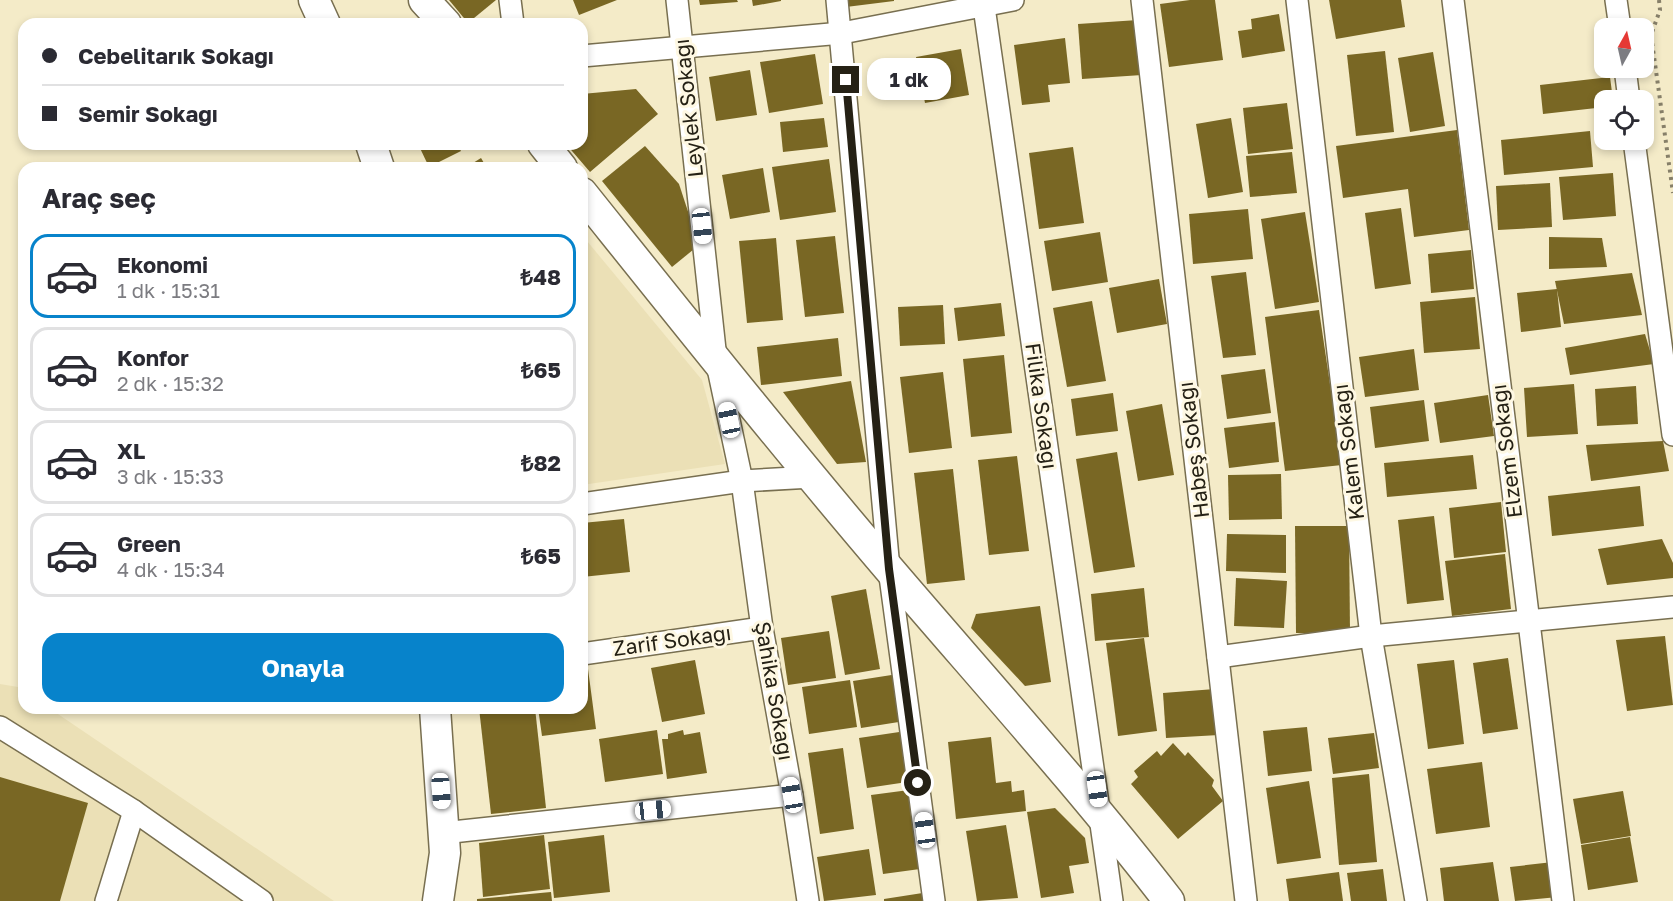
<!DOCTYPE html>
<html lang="tr">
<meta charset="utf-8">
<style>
:root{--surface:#fff;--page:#f2f2f3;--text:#2b2b33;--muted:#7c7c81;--line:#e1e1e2;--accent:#0783cb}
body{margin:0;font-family:"Golos Text",sans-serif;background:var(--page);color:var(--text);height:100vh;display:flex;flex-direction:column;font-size:22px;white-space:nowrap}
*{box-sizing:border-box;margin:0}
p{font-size:20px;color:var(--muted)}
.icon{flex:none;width:33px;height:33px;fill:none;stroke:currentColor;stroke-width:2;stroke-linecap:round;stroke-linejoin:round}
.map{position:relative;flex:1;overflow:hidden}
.details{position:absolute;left:18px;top:162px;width:570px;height:552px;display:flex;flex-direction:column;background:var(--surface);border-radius:18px;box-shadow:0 3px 9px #0003}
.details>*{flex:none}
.guide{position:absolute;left:18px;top:18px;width:570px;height:132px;border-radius:18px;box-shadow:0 3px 9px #0003;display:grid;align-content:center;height:132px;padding:0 24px;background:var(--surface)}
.needle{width:39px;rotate:8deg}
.fabs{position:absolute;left:1594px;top:18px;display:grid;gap:12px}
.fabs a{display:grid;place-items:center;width:60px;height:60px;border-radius:12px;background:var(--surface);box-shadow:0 3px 9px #0003;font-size:30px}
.end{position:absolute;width:27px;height:27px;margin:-14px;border:8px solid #252115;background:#fff;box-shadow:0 0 0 3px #fff}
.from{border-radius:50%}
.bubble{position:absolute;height:42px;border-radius:18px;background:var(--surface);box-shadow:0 3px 9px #0003;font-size:20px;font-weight:700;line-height:42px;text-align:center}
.car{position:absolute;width:18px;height:36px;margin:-18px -9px;border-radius:8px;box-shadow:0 0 4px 2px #0007;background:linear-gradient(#fff 24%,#345 0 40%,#fff 0 76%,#345 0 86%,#fff 0)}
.guide b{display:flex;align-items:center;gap:21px;height:57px;font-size:22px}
.guide b+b{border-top:2px solid var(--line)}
.guide i{width:15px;height:15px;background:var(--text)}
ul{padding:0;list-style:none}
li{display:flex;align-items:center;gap:18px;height:84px;margin:0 12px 9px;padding:0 12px;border:3px solid var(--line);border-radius:18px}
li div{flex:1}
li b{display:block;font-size:22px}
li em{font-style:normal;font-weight:700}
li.current{border-color:var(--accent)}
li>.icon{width:54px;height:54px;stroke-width:1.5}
h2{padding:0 24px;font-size:27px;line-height:72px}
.action{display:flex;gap:12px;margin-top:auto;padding:12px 24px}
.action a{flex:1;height:69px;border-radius:18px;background:var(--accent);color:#fff;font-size:24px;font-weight:700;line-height:69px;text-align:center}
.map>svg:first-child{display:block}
</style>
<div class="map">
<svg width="1673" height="901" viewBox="0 0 1673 901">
<rect width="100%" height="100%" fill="#f4ebc8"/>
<g fill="#ebe0b6">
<polygon points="582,235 702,380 725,464 582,485"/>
<polygon points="0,684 18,687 24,691 24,708 49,708 334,901 0,901"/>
</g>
<g fill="#796724">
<polygon points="449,0 496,0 468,23"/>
<polygon points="573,0 617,0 579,15"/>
<polygon points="699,0 737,0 738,2 700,5"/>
<polygon points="752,0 781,0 781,1 753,6"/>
<polygon points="845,0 894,0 894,1 846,7"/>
<polygon points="1190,0 1215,0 1223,60 1169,67 1160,4"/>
<polygon points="1329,0 1401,0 1405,27 1336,39"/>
<polygon points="1279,14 1285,51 1242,58 1238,31 1252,29 1251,19"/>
<polygon points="1138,20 1142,75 1082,79 1078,24"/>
<polygon points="1065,38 1070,83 1048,85 1050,102 1022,105 1014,45"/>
<polygon points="961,49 969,95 925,103 916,57"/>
<polygon points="1385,51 1394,132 1356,136 1347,55"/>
<polygon points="1433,52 1445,126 1410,132 1398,58"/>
<polygon points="815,54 823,104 769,113 760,62"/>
<polygon points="750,70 757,115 716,121 709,77"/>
<polygon points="1610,77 1613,100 1605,100 1605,107 1543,114 1540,85"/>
<polygon points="636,89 658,114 590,172 566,144 582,144 582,94"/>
<polygon points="1287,103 1293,149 1248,154 1243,108"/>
<polygon points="824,118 828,147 783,152 780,122"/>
<polygon points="1231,118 1243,192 1208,198 1196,124"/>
<polygon points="1457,130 1469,230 1414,237 1408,189 1343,198 1336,146"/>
<polygon points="1590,131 1593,167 1504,175 1501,140"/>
<polygon points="418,144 457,144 461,151 429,167"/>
<polygon points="645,146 679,184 699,245 672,267 602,181"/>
<polygon points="1073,147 1084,223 1039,229 1029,153"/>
<polygon points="1292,152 1297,193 1250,197 1246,156"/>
<polygon points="481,158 487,168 465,168"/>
<polygon points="829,159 836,212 780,220 772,167"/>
<polygon points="763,168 770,212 730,219 722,175"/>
<polygon points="1613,173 1616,216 1563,220 1559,177"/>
<polygon points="1550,183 1552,227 1498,230 1496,186"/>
<polygon points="1401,208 1411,284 1375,289 1365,213"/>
<polygon points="1248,209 1253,259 1193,264 1189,214"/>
<polygon points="1305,212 1319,302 1275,309 1261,219"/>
<polygon points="1100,232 1108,282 1052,291 1044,241"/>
<polygon points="835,236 844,313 805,317 796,240"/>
<polygon points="1549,237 1602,238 1607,267 1549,269"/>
<polygon points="776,238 783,320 747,323 739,241"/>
<polygon points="1471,250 1474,289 1431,293 1428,254"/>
<polygon points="1246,272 1256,355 1223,358 1211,276"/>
<polygon points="1632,273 1642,315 1564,324 1555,281"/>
<polygon points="1159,279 1167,324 1117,333 1109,288"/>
<polygon points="1557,289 1561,327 1521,332 1517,293"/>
<polygon points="1475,297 1480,349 1424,353 1420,302"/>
<polygon points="1092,301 1106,381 1067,387 1053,308"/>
<polygon points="1001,303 1005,336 958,341 954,308"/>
<polygon points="943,305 945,344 900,346 898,307"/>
<polygon points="1319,310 1342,465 1285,471 1265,317"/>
<polygon points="1645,334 1654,364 1570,375 1565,348"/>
<polygon points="838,338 842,376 761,385 757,347"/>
<polygon points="1414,349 1419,390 1365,397 1359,357"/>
<polygon points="1004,355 1012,433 971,437 963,359"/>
<polygon points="1265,369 1271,413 1227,419 1221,375"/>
<polygon points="943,372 952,448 909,453 900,377"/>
<polygon points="851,381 866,462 837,464 783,392"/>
<polygon points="1574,384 1578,434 1527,437 1524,388"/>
<polygon points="1636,386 1638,424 1597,426 1595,389"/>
<polygon points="1113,393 1118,431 1076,436 1071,399"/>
<polygon points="1488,395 1494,436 1440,443 1434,403"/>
<polygon points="1424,400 1429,441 1375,448 1370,407"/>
<polygon points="1162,404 1174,475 1138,481 1126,411"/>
<polygon points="1275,422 1279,462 1229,468 1224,428"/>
<polygon points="1663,441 1669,471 1591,481 1586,445"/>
<polygon points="1117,452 1135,567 1094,573 1076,459"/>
<polygon points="1473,455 1477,489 1387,497 1384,463"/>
<polygon points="1017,456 1029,551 989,555 978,460"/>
<polygon points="953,469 965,580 927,584 914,473"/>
<polygon points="1281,474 1282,519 1229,520 1228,475"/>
<polygon points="1640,486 1644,526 1552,536 1548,496"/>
<polygon points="1501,502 1506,552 1454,558 1449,508"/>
<polygon points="1434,516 1444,600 1407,604 1398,520"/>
<polygon points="624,519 630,572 582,577 582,523"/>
<polygon points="1295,526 1349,526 1350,633 1296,633"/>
<polygon points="1227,534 1286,535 1286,573 1226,571"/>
<polygon points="1662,539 1673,563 1673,578 1607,585 1598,549"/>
<polygon points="1505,554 1511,609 1452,616 1445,561"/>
<polygon points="1236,578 1287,581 1284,628 1234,626"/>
<polygon points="1144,588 1149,637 1095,641 1091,594"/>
<polygon points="866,589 880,669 845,675 831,596"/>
<polygon points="1040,606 1051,682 1025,686 971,628 976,614"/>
<polygon points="829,631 836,678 788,685 781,638"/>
<polygon points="1665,636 1673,705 1627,711 1616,640"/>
<polygon points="1144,638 1157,731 1118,736 1106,643"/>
<polygon points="1508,658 1518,729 1483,734 1473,663"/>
<polygon points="695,660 705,714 662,722 651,668"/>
<polygon points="1454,660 1464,744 1428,749 1417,664"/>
<polygon points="582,669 588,669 596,729 542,736 538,708 582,708"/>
<polygon points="898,674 905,721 861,728 853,681"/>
<polygon points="850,680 857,727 809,734 802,687"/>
<polygon points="1215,689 1219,735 1166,738 1163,693"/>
<polygon points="479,708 535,708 546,808 491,814"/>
<polygon points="1307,727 1312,771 1268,776 1263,731"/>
<polygon points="657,730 663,774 605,782 599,739"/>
<polygon points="683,730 684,735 700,732 707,773 667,779 662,739 668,739 668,734"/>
<polygon points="906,731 914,781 867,788 859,738"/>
<polygon points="1374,733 1379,768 1333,774 1328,738"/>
<polygon points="991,737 996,783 1011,781 1012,792 1024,790 1026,811 956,819 948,742"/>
<polygon points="1173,743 1185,756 1188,752 1214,780 1212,786 1223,801 1178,839 1131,784 1138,777 1134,771 1157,751 1161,756"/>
<polygon points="843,748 854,829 820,834 808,753"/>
<polygon points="1482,762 1490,827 1436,834 1427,769"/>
<polygon points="1369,774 1377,862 1339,865 1332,778"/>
<polygon points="0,777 88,803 60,901 0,901"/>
<polygon points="1309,781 1321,858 1277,864 1266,788"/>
<polygon points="909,790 920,869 883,874 871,795"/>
<polygon points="1623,791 1631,836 1581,844 1573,799"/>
<polygon points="1055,808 1085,838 1089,863 1069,866 1074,893 1041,898 1027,812"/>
<polygon points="1006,825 1018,898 977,901 966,831"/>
<polygon points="544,835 550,889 483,897 479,843"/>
<polygon points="604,835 610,892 554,898 548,842"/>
<polygon points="1630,837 1638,882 1588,890 1581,845"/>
<polygon points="869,849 876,895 824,901 817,857"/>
<polygon points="1493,862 1499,901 1444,901 1440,868"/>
<polygon points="1553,862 1558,897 1515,901 1510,867"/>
<polygon points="1383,869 1387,901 1351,901 1347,873"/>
<polygon points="1339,872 1343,901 1289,901 1286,879"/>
<polygon points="551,892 552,901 477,901 477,899"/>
<polygon points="929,892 930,901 884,901 884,899"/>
</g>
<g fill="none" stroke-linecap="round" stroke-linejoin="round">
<g stroke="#786f50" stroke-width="24">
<g id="street">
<polyline points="510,0 513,24"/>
<polyline points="677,0 716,359 742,481 762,628 792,795 808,901"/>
<polyline points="837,0 889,569 934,901"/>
<polyline points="983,0 1112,901"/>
<polyline points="1142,0 1246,901"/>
<polyline points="1297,0 1371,636 1416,901"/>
<polyline points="1453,0 1563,901"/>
<polyline points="1616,0 1620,28"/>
<polyline points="582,56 842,33 1013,0"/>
<polyline points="1625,68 1629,100"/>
<polyline points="1634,140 1673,435"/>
<polyline points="582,504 742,481 812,477"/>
<polyline points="582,654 762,628"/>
<polyline points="1218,657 1371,636 1673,607"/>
<polyline points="0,727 134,811 262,901"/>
<polyline points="443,833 792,795"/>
<polyline points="106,901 134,811"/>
</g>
</g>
<g stroke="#786f50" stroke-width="33">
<g id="secondary">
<polyline points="314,0 325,24"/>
<polyline points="424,0 446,24"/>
<polyline points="371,144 379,168"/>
<polyline points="543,144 562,168"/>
<path d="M582 193C683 319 784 446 889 569 983 679 1080 786 1169 901"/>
<polyline points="435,708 445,853 438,901"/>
</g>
</g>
<polyline stroke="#867f69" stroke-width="4" stroke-dasharray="3 4.5" stroke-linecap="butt" points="1659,0 1660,10 1651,35 1673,193"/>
<use href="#street" stroke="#fff" stroke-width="21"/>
<use href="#secondary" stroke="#fff" stroke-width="30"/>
</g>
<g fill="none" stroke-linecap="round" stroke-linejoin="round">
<polyline stroke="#252115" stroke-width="8" points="846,80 889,569 918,783"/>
</g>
<g text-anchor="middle" stroke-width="6" stroke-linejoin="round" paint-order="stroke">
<g font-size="21" fill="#252115" stroke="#fef8e3">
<text transform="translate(689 108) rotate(-96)" y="7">Leylek Sokağı</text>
<text transform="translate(1041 406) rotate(82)" y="7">Filika Sokağı</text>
<text transform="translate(1194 450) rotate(-97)" y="7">Habeş Sokağı</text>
<text transform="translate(1507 451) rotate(-97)" y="7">Elzem Sokağı</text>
<text transform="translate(1349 452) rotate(-97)" y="7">Kalem Sokağı</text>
<text transform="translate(672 641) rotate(-8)" y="7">Zarif Sokağı</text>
<text transform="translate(774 691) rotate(80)" y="7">Şahika Sokağı</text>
</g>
</g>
</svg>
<div class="fabs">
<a><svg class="needle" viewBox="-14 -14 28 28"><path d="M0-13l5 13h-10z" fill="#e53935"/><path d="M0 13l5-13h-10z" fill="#7c7c81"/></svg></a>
<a><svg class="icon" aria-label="locate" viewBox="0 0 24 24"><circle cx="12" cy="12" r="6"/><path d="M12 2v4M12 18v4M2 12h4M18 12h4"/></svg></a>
</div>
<i class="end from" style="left:918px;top:783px"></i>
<i class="end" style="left:846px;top:80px"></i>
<div class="bubble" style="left:867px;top:58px;width:84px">1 dk</div>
<i class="car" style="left:702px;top:226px;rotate:174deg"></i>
<i class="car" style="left:729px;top:420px;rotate:348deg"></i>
<i class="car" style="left:1097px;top:789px;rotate:172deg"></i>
<i class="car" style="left:441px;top:791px;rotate:176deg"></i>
<i class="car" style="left:792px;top:795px;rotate:350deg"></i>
<i class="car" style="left:653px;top:810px;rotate:84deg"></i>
<i class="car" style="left:925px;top:830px;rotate:352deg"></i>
<div class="guide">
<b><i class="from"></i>Cebelitarık Sokağı</b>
<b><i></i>Semir Sokağı</b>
</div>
<section class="details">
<h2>Araç seç</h2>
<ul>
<li class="current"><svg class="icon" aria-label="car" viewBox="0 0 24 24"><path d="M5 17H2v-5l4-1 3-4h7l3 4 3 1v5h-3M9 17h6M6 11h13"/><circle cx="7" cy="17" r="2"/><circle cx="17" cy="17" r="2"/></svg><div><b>Ekonomi</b><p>1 dk · 15:31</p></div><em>₺48</em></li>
<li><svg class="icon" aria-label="car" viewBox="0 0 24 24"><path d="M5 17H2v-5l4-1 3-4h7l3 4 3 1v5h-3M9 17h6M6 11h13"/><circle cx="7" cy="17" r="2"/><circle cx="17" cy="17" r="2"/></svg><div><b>Konfor</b><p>2 dk · 15:32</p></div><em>₺65</em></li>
<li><svg class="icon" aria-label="car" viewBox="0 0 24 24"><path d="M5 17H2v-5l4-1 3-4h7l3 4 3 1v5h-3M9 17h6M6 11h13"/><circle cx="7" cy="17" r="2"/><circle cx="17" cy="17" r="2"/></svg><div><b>XL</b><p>3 dk · 15:33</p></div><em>₺82</em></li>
<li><svg class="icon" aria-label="car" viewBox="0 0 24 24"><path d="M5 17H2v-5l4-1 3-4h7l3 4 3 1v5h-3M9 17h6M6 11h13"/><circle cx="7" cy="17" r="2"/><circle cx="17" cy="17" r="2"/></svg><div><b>Green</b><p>4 dk · 15:34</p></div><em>₺65</em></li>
</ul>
<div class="action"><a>Onayla</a></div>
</section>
</div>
